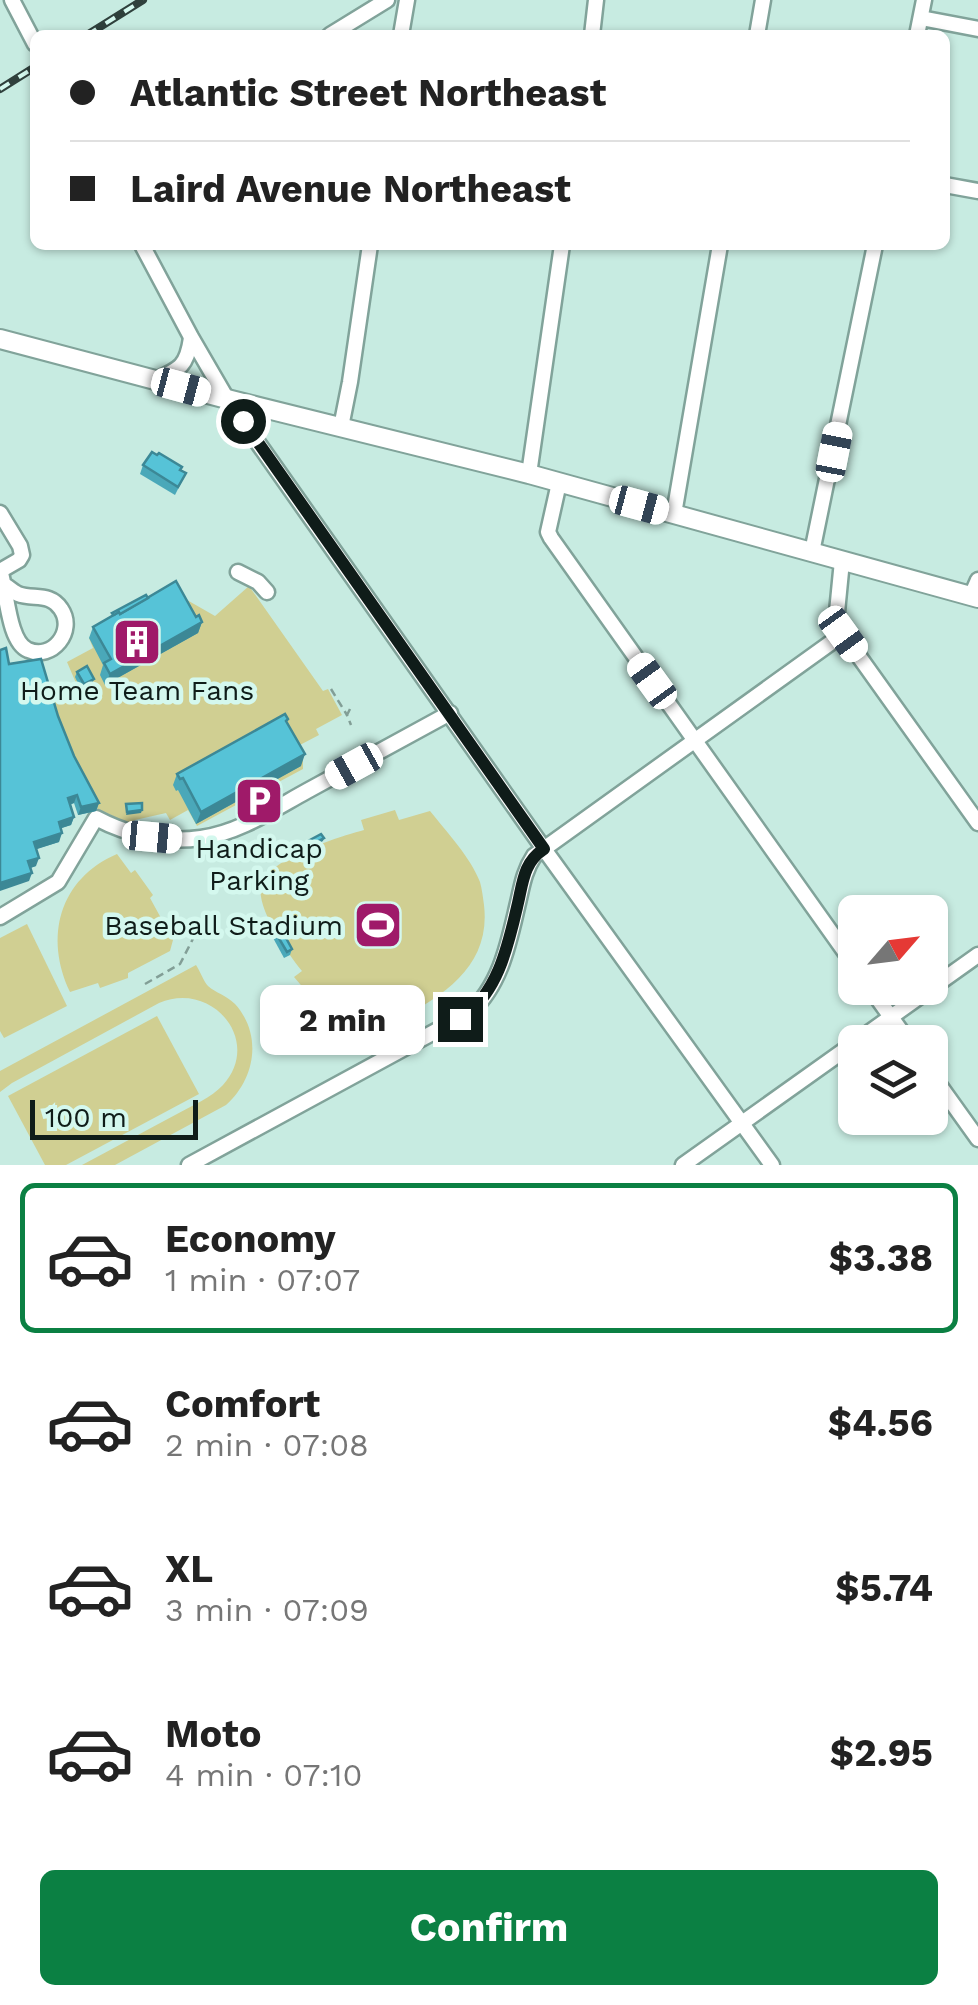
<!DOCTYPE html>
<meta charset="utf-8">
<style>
:root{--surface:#fff;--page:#f6f6f6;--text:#222;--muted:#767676;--line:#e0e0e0;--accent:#0b8043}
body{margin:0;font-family:"Work Sans",sans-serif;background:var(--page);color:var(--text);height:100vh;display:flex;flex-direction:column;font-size:38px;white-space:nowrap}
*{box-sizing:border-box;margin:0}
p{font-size:32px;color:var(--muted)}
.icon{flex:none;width:55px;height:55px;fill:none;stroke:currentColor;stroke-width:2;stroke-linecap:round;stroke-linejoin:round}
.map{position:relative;height:1165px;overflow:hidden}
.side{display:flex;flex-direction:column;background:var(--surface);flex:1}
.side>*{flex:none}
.guide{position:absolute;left:30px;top:30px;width:920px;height:220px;border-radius:15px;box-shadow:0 2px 8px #0004;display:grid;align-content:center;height:220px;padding:0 40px;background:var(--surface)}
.needle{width:65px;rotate:62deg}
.buttons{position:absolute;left:838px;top:895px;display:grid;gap:20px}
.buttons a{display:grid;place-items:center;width:110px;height:110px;border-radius:15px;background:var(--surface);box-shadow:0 2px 8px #0004;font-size:50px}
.scale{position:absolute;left:30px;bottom:25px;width:168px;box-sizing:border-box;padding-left:10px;border:5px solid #0f1c19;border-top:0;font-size:28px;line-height:35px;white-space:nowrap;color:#0f1c19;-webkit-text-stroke:8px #d4f8ee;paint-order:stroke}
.end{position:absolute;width:45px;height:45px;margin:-22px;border:12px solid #0f1c19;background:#fff;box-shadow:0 0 0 5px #fff}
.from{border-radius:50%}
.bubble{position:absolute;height:70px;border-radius:15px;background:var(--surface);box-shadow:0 2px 8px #0004;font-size:32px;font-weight:700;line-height:70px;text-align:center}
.car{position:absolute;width:30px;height:60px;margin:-30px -15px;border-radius:12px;box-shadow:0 0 8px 2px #0007;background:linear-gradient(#fff 24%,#345 0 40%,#fff 0 76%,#345 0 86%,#fff 0)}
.guide b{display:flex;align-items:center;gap:35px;height:95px;font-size:38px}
.guide b+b{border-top:2px solid var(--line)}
.guide i{width:25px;height:25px;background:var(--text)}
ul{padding:18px 0 0;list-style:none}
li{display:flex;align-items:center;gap:30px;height:150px;margin:0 20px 15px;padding:0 20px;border:5px solid transparent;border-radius:15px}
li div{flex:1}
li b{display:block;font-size:38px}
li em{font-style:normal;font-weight:700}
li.selected{border-color:var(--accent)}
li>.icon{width:90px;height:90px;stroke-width:1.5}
.primary-button{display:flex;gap:20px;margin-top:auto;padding:20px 40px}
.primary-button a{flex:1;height:115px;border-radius:15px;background:var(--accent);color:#fff;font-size:40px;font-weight:700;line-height:115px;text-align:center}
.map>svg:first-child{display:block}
</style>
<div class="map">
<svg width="978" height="1165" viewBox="0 0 978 1165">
<rect width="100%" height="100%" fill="#c7ebe1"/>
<g fill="#d0cf92">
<polygon points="249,586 323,691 328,689 342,715 316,729 319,735 298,746 303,757 303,769 197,826 188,810 170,820 166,813 135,820 132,825 90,805 46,700 76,683 67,662 93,648 89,638 113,625 180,599 187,600 215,616"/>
<path d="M395 810 399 820 430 811C446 831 471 858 480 882 482 889 483 898 484 905 493 981 416 1010 360 1038L327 998 318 1005 294 977 302 971C288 954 256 908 261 886 268 858 339 837 364 830L361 820Z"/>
<path d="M117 854 131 873 135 870 153 895 150 898 173 940 170 951 128 973V978L100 988 98 983 70 992C44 937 59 879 117 854Z"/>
<polygon points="27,924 67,1006 4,1038 0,1031 0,938"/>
<path d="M196 965C200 971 204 982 208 986 216 993 226 995 235 1004 263 1035 255 1079 226 1105L115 1165H82C114 1148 145 1131 177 1114 193 1105 211 1098 223 1085 263 1041 212 980 159 1003L12 1083 0 1092V1071Z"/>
<polygon points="157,1016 199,1094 66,1165 45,1165 8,1096"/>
</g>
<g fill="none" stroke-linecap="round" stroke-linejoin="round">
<g stroke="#81a39a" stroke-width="19">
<g id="minor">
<polyline points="12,0 35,44"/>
<polyline points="921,18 978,29"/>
<polyline points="330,35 387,0"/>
<polyline points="401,35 407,0"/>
<polyline points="592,35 596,0"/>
<polyline points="757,35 763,0"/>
<polyline points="917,35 924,0"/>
<polyline points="945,185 978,191"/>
<polyline points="142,245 191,337 227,399 544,849 772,1165"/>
<path d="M156 380C180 369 187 366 191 338"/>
<polyline points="341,427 350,382 370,245"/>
<polyline points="529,474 562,245"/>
<polyline points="559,483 548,532 551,538 855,966"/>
<polyline points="0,513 20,546 22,555 19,560 0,571"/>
<polyline points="674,514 720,245"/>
<polyline points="812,552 875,245"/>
<polyline points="842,561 837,612 843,634 978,823"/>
<path d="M0 570C7 590 8 642 28 650 52 661 76 631 61 609 50 592 33 600 18 594 14 592 9 588 5 585"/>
<polyline points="238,572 258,582 267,592"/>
<polyline points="971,596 978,580"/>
<path d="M0 917 58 882 96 818C128 835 165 843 201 838 239 833 274 809 307 791 355 765 403 739 450 713"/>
<polyline points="870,988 909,1042"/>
<polyline points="930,1072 978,1139"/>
<path d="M189 1165 469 1013C501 986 509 941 518 903 522 886 524 871 534 856L843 634"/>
<polyline points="683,1165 978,955"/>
</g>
</g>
<g stroke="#81a39a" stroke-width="22">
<polyline id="major" points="0,339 227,399 529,474 978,598"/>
</g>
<g stroke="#829e96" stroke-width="2.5" stroke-dasharray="8 5" stroke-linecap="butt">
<polyline points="331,689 347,715"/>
<polyline points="350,709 347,715 351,725"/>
<polyline points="145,984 180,964 197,931"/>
</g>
<use href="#minor" stroke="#fff" stroke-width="14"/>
<use href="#major" stroke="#fff" stroke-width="18"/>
<g stroke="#2f403c" stroke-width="8">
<g id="rail">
<polyline points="87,35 143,0"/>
<polyline points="0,89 35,67"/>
</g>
</g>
<use href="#rail" stroke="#d4f8ee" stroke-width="4" stroke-dasharray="11" stroke-linecap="butt"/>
</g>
<g fill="#4aa8b9">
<polygon points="143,465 181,471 186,473 175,495 140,474"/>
<polygon points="148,598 196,617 202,622 198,633 105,685 100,675 103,665 89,638 93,627 111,616 112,613"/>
<polygon points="9,664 58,716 74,756 99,803 96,811 78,815 74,803 70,805 74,817 71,825 61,828 59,842 36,849 36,866 30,868 29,881"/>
<polygon points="77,672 92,684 81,690 75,677"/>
<polygon points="287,723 301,766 196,824 178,790 176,791 173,785 177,774"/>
<polygon points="274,930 292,949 290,955 284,958 272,936"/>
<polygon points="311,1006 335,1008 318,1022 309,1012"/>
</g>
<g fill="#3c8896">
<polygon points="202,622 198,633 105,685 110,674"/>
<polygon points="94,679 92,684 81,690 84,684"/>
<polygon points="305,754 301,766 196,824 201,812"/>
<polygon points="77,795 74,803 65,806 68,798"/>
<polygon points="99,803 96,811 78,815 81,807"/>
<polygon points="142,810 141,813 126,815 127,812"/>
<polygon points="74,817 71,825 56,830 59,822"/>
<polygon points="62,833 59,842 31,851 34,842"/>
<polygon points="324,838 323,841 301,853 302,850"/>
<polygon points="39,858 36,866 25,870 28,861"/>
<polygon points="32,873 29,881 0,891 0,883"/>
<polygon points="337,1002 335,1008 318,1022 320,1016"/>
</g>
<g fill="#56c3d7" stroke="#3c8896" stroke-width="2.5">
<polygon points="152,452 157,455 159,453 182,467 180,470 186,473 178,487 143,465"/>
<polygon points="176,581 196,617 199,615 202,622 110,674 104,663 111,659 93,627 119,612 120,614"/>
<polygon points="146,595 148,598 120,614 119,612 114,615 112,613"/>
<polygon points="6,648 9,664 41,659 58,716 74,756 99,803 81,807 77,795 68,798 74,817 59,822 62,833 34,842 39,858 28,861 32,873 0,883 0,650"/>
<polygon points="87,666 94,679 84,684 77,672"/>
<polygon points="75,685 80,695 69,701 64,691"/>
<polygon points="285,714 288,719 286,721 305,754 201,812 183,778 180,779 177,774"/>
<polygon points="142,803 142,810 127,812 126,804"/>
<polygon points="321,834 324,838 302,850 299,846"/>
<polygon points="280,927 292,949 287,952 274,930"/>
<polygon points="328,992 337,1002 320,1016 311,1006"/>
</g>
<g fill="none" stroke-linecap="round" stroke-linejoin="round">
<path stroke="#0f1c19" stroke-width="12" d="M243 421 544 849C524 862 523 881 518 903 508 946 498 994 460 1019"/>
</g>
<defs>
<g id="building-square" transform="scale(2.5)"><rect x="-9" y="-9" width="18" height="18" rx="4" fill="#9f1a69" stroke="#d4f8ee"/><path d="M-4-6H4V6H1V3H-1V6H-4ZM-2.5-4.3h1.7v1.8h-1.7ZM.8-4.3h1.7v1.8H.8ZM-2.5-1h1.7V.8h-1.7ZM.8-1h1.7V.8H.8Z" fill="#fff"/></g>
<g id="parking-square" transform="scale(2.5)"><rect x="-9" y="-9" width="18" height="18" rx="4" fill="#9f1a69" stroke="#d4f8ee"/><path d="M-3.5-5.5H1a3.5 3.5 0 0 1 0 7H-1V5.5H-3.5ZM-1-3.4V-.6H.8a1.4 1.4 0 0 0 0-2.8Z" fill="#fff"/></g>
<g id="stadium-square" transform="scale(2.5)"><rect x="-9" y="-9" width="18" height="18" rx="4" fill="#9f1a69" stroke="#d4f8ee"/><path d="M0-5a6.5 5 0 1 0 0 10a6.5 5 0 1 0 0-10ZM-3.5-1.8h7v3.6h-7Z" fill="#fff"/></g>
</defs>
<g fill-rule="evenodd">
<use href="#building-square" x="137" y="642"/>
<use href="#parking-square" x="259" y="801"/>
<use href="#stadium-square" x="378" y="925"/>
</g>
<g text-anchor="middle" stroke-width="9" stroke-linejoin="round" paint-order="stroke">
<g font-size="28" fill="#0f1c19" stroke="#d4f8ee">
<text x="137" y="700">Home Team Fans</text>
<text x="259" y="858">Handicap<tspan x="259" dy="32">Parking</tspan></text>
<text x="343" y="935" text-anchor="end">Baseball Stadium</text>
</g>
</g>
</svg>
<div class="buttons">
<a><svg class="needle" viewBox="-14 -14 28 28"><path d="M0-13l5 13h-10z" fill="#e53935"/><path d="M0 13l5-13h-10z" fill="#767676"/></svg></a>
<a><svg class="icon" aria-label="layers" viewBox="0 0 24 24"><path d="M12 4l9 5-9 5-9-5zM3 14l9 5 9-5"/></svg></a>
</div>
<div class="scale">100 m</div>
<i class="end from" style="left:243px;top:421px"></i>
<i class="end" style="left:460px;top:1019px"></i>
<div class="bubble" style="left:260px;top:985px;width:165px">2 min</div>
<i class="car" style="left:181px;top:387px;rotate:105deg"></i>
<i class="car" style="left:834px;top:452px;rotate:11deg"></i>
<i class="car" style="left:639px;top:505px;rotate:105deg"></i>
<i class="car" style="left:843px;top:634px;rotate:144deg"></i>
<i class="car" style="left:652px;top:681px;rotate:324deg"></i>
<i class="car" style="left:354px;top:766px;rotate:241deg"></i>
<i class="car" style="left:152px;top:837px;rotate:95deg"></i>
<div class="guide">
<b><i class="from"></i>Atlantic Street Northeast</b>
<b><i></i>Laird Avenue Northeast</b>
</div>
</div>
<section class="side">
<ul>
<li class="selected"><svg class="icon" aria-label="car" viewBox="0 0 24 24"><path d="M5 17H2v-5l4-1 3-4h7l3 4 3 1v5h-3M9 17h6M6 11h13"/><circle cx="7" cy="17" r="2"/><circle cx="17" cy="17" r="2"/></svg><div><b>Economy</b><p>1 min · 07:07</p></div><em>$3.38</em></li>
<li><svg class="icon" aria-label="car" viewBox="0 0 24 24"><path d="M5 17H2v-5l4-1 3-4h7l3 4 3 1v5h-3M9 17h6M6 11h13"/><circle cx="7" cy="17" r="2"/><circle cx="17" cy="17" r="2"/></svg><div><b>Comfort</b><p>2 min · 07:08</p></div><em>$4.56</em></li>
<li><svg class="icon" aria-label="car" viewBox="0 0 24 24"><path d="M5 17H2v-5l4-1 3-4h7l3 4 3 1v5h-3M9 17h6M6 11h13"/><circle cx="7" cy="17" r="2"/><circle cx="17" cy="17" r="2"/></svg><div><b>XL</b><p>3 min · 07:09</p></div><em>$5.74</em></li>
<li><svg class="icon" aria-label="car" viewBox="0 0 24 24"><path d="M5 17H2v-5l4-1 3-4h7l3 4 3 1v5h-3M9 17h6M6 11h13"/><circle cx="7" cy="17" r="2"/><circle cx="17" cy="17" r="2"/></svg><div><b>Moto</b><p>4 min · 07:10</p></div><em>$2.95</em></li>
</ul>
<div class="primary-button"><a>Confirm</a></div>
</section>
